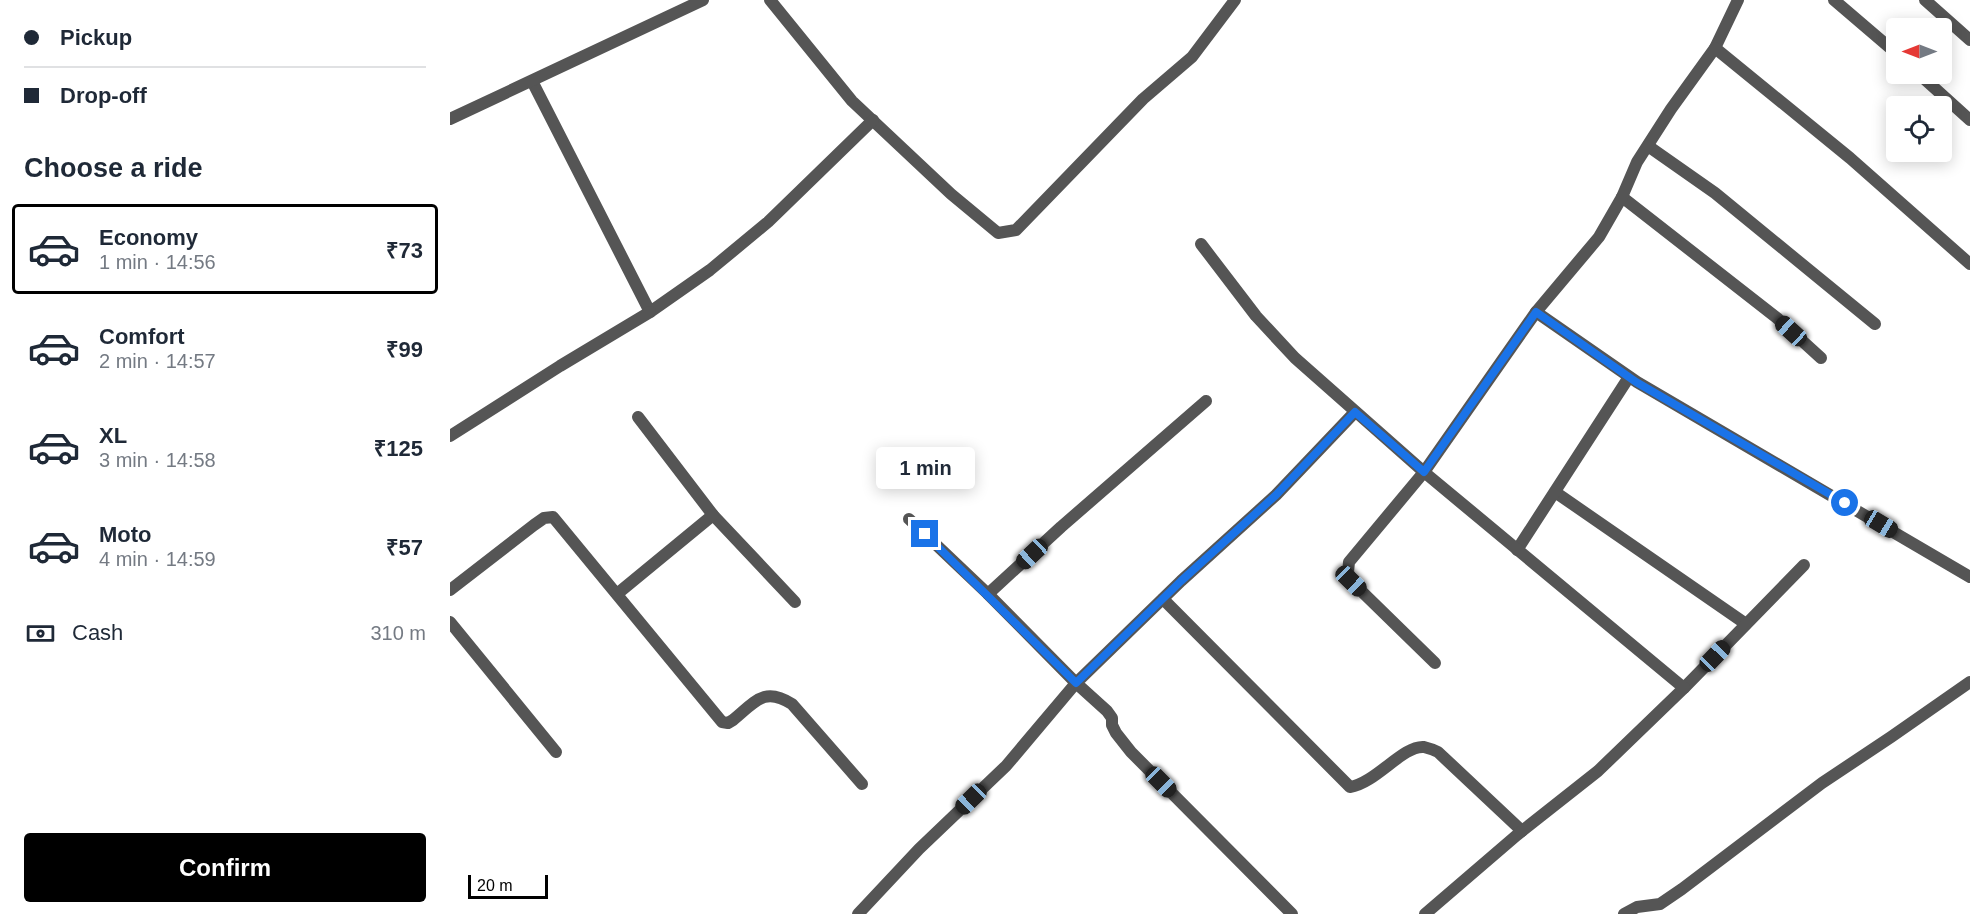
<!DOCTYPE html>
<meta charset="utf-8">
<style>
:root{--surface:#fff;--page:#f2f2f3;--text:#1f2937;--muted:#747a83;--line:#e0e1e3;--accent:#000}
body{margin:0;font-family:Helvetica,sans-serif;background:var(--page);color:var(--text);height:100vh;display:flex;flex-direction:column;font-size:22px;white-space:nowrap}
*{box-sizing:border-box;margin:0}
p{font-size:20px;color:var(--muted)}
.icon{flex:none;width:33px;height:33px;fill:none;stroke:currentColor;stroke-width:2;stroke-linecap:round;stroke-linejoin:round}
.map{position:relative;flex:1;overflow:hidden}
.sheet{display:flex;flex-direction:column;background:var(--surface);width:450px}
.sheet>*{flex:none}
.hud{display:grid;align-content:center;height:132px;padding:0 24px;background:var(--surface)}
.needle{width:39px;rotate:270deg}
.controls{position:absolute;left:1436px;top:18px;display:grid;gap:12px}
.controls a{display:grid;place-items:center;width:66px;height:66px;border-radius:6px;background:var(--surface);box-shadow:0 3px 15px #0003;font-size:30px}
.scale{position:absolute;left:18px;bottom:15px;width:80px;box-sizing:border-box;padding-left:6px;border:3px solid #000;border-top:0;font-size:16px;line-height:21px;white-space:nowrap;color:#000;-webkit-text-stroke:4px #fff;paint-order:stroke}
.end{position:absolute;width:27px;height:27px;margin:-14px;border:8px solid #1a73e8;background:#fff;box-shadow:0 0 0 3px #fff}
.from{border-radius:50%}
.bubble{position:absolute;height:42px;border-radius:6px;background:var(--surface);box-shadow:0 3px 15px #0003;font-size:20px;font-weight:700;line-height:42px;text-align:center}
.car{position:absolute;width:18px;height:36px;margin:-18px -9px;border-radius:8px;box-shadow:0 0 4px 2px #0007;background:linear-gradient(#222 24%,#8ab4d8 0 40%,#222 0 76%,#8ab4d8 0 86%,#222 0)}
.hud b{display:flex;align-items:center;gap:21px;height:57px;font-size:22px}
.hud b+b{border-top:2px solid var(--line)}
.hud i{width:15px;height:15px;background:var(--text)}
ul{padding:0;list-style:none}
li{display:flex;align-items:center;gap:18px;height:90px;margin:0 12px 9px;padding:0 12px;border:3px solid transparent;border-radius:6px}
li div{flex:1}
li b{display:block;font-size:22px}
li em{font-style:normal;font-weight:700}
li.selected{border-color:var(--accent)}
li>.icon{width:54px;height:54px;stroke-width:1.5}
h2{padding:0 24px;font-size:27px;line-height:72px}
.pay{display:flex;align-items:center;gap:15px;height:66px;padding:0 24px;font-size:22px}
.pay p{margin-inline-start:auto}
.action{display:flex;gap:12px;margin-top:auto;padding:12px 24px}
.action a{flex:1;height:69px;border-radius:6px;background:var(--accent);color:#fff;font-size:24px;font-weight:700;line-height:69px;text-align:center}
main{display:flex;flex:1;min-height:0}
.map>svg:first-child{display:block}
</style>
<main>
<section class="sheet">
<div class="hud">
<b><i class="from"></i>Pickup</b>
<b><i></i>Drop-off</b>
</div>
<h2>Choose a ride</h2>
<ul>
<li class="selected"><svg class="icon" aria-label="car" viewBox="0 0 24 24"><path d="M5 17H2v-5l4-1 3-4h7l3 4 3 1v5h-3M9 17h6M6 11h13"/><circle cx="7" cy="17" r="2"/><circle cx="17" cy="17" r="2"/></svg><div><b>Economy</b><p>1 min · 14:56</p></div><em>₹73</em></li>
<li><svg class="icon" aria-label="car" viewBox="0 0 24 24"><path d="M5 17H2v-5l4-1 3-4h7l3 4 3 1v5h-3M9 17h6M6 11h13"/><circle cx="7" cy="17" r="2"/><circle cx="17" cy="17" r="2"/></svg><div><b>Comfort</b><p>2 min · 14:57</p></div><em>₹99</em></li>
<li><svg class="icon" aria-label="car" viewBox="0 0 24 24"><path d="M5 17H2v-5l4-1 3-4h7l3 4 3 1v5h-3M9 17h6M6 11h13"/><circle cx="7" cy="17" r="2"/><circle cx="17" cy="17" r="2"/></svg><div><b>XL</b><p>3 min · 14:58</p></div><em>₹125</em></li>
<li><svg class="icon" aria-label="car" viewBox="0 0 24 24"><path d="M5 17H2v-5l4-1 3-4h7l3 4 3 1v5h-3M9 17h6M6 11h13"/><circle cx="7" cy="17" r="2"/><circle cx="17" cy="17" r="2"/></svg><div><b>Moto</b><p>4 min · 14:59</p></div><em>₹57</em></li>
</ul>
<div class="pay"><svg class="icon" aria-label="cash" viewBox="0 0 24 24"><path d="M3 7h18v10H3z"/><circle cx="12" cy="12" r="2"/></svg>Cash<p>310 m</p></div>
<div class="action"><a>Confirm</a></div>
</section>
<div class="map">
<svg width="1520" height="914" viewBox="0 0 1520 914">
<rect width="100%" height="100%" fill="#fff"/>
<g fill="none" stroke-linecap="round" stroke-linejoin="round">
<g stroke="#555" stroke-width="12">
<polyline points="320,0 402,101 501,194 548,233 566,230 693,99 742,57 785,0"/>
<polyline points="1384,0 1446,53"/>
<polyline points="1475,0 1520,40"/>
<polyline points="1265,48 1288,0"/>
<polyline points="1469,74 1520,120"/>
<polyline points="82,81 200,312 260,270 318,222 423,120"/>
<polyline points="1198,146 1265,193 1425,324"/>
<polyline points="1172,197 1327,318 1371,358"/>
<polyline points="751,244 806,316 845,358 974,472 1086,312 1187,382 1520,577"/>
<polyline points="1086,312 1149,237 1172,197 1187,162 1221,109 1265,48 1400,158 1520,264"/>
<polyline points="188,417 263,515 345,602"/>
<polyline points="0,436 110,366 200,312"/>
<polyline points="1105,492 1296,624"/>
<polyline points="1067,550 1179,377"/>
<path d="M0 590 84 525 94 518 103 517 272 722 278 723 283 720C305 702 314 686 342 704L412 784"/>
<polyline points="167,594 263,515"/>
<polyline points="538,594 611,527 756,401"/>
<path d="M713 599 900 787C926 783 953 745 974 747 978 748 984 750 988 752L1072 831"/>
<polyline points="0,622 106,752"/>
<polyline points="1234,688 1354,565"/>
<polyline points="408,914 469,849 556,766 626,683 538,594 459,519"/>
<polyline points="842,914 681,752 666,733 662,725 662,718 657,711 626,683 731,581 826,495 905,412"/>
<polyline points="975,914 1067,835 1148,771 1234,688 974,472 899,562 898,572 901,581 985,663"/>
<polyline points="1174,914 1187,907 1210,904 1232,889 1372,783 1441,737 1520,682"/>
</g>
<polyline stroke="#555" stroke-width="12" points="0,119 253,0"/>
</g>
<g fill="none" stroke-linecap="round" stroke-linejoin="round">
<polyline stroke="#1a73e8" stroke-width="8" points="475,534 626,683 731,581 826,495 905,412 974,472 1086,312 1186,382 1395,503"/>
</g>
</svg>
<div class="controls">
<a><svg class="needle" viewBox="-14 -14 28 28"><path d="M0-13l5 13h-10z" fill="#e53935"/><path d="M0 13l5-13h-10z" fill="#747a83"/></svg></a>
<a><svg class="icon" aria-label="locate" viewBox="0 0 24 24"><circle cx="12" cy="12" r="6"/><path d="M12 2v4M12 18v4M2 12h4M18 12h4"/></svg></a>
</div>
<div class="scale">20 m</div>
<i class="end from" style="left:1395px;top:503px"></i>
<i class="end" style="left:475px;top:534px"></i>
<div class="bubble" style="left:426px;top:447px;width:99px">1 min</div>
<i class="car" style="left:1341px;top:331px;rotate:312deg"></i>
<i class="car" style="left:1431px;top:524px;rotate:121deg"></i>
<i class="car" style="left:582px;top:554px;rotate:227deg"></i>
<i class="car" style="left:901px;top:581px;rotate:134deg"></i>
<i class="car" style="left:1265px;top:656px;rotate:44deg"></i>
<i class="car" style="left:711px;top:782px;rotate:135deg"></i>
<i class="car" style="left:521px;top:799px;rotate:226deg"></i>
</div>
</main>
